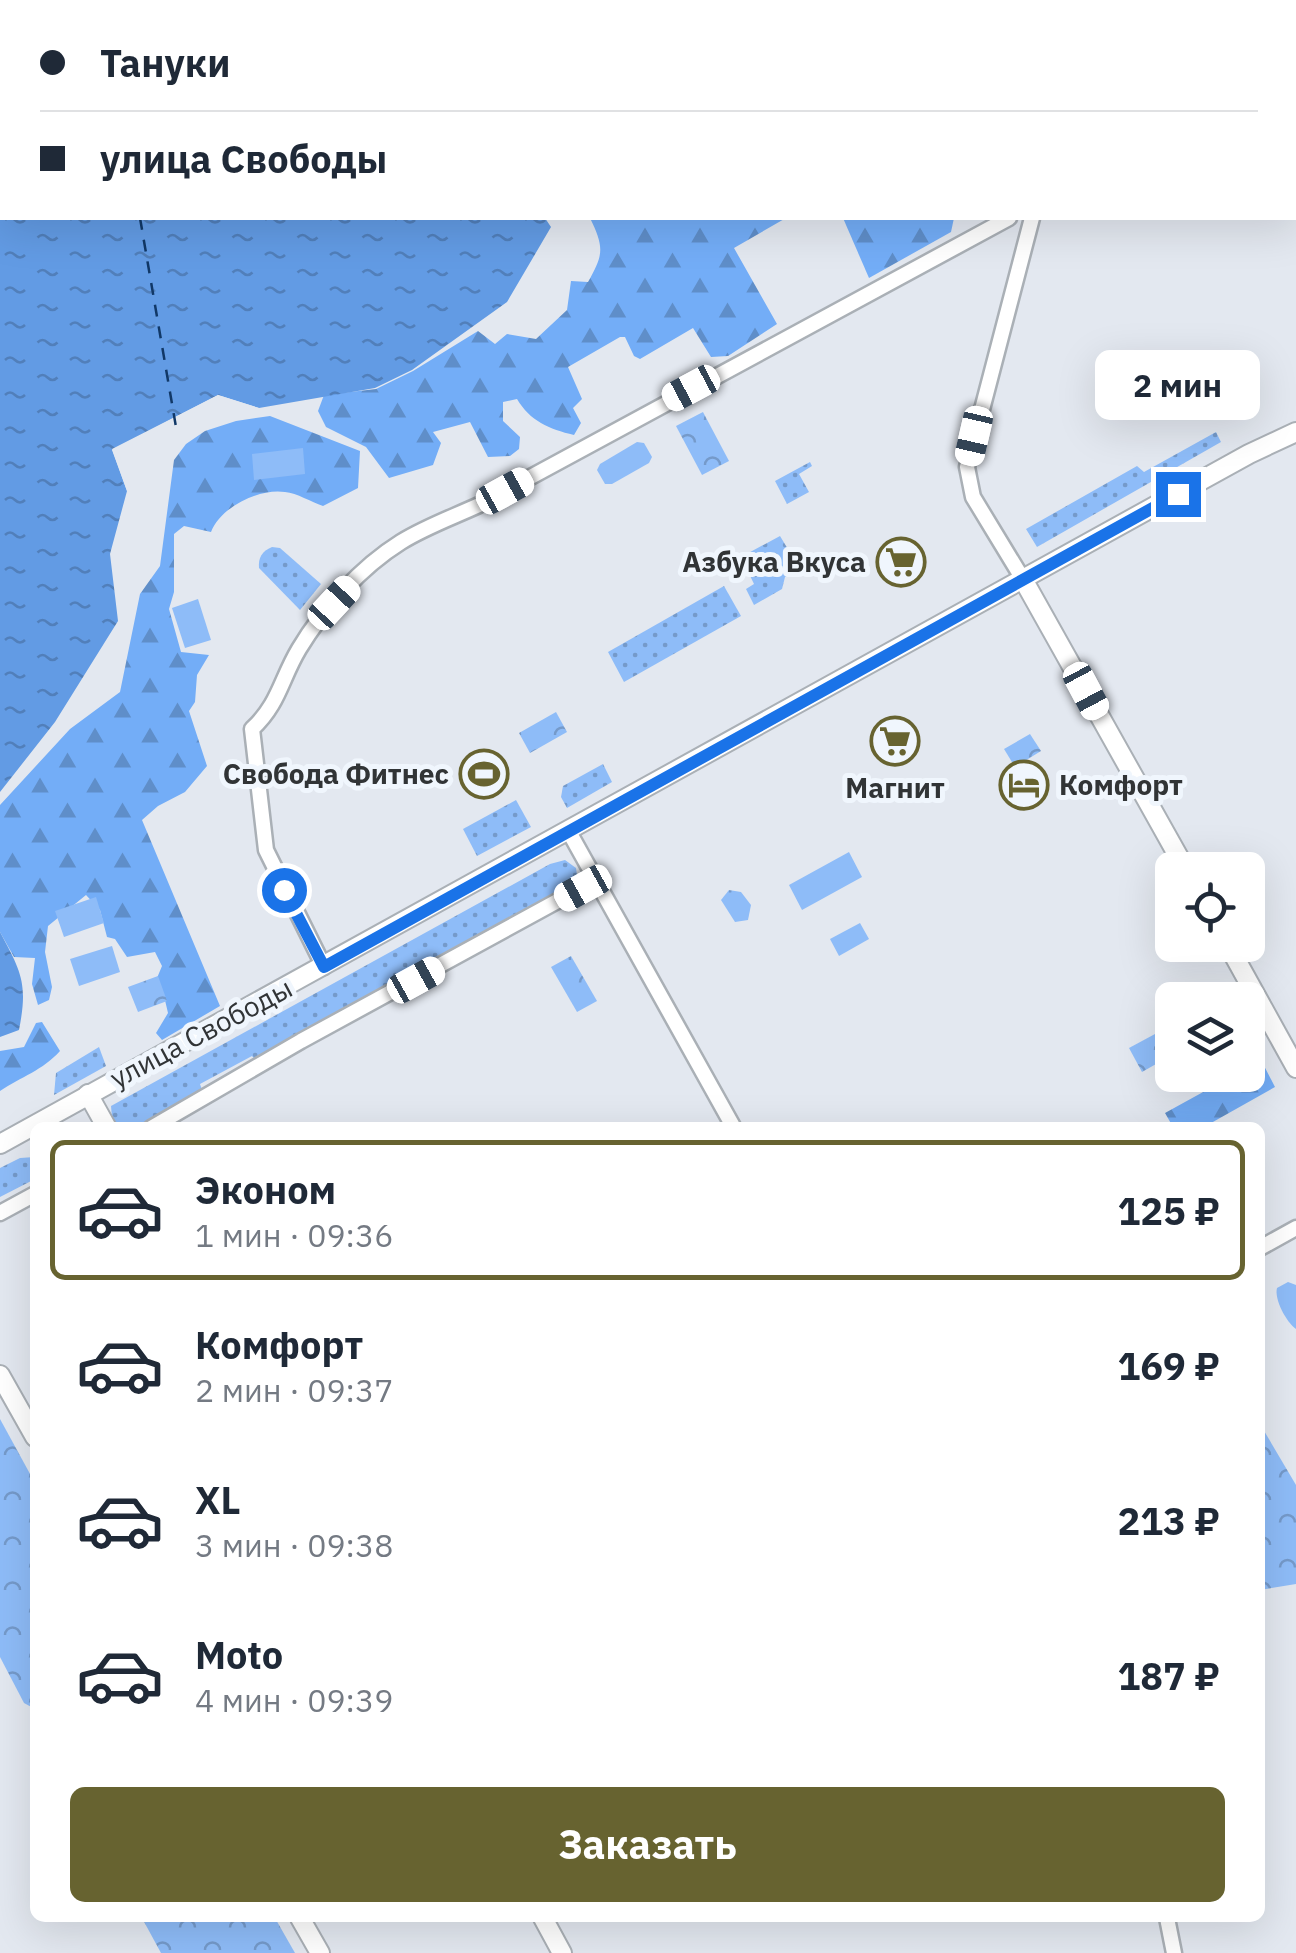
<!DOCTYPE html>
<html lang="ru">
<meta charset="utf-8">
<style>
:root{--surface:#fff;--page:#f2f2f3;--text:#1f2937;--muted:#747a83;--line:#e0e1e3;--accent:#676330}
body{margin:0;font-family:"IBM Plex Sans",sans-serif;background:var(--page);color:var(--text);height:100vh;display:flex;flex-direction:column;font-size:38px;white-space:nowrap}
*{box-sizing:border-box;margin:0}
p{font-size:32px;color:var(--muted)}
.icon{flex:none;width:55px;height:55px;fill:none;stroke:currentColor;stroke-width:2;stroke-linecap:round;stroke-linejoin:round}
.map{position:relative;flex:1;overflow:hidden}
.panel{position:absolute;left:30px;top:1122px;width:1235px;height:800px;display:flex;flex-direction:column;background:var(--surface);border-radius:15px;box-shadow:0 10px 40px #0002}
.panel>*{flex:none}
.guide{position:absolute;left:0px;top:0px;width:1298px;height:220px;box-shadow:0 10px 40px #0002;display:grid;align-content:center;height:220px;padding:0 40px;background:var(--surface)}
.fabs{position:absolute;left:1155px;top:852px;display:grid;gap:20px}
.fabs a{display:grid;place-items:center;width:110px;height:110px;border-radius:15px;background:var(--surface);box-shadow:0 10px 40px #0002;font-size:50px}
.end{position:absolute;width:45px;height:45px;margin:-22px;border:12px solid #1a73e8;background:#fff;box-shadow:0 0 0 5px #fff}
.from{border-radius:50%}
.bubble{position:absolute;height:70px;border-radius:15px;background:var(--surface);box-shadow:0 10px 40px #0002;font-size:32px;font-weight:700;line-height:70px;text-align:center}
.car{position:absolute;width:30px;height:60px;margin:-30px -15px;border-radius:12px;box-shadow:0 0 8px 2px #0007;background:linear-gradient(#fff 24%,#345 0 40%,#fff 0 76%,#345 0 86%,#fff 0)}
.guide b{display:flex;align-items:center;gap:35px;height:95px;font-size:38px}
.guide b+b{border-top:2px solid var(--line)}
.guide i{width:25px;height:25px;background:var(--text)}
ul{padding:18px 0 0;list-style:none}
li{display:flex;align-items:center;gap:30px;height:140px;margin:0 20px 15px;padding:0 20px;border:5px solid transparent;border-radius:15px}
li div{flex:1}
li b{display:block;font-size:38px}
li em{font-style:normal;font-weight:700}
li.current{border-color:var(--accent)}
li>.icon{width:90px;height:90px;stroke-width:1.5}
.primary-button{display:flex;gap:20px;margin-top:auto;padding:20px 40px}
.primary-button a{flex:1;height:115px;border-radius:15px;background:var(--accent);color:#fff;font-size:40px;font-weight:700;line-height:115px;text-align:center}
.map>svg:first-child{display:block}
</style>
<div class="map">
<svg width="1296" height="1953" viewBox="0 0 1296 1953">
<defs>
<pattern id="grass-dots" width="8" height="8" patternUnits="userSpaceOnUse" patternTransform="scale(2.5)"><rect width="8" height="8" fill="#8ebcf8"/><path d="M2 2h.1M6 6h.1" fill="none" stroke="#759aca" stroke-width="1.8" stroke-linecap="round"/></pattern>
<pattern id="forest-firs" width="22" height="20" patternUnits="userSpaceOnUse" patternTransform="scale(2.5)"><rect width="22" height="20" fill="#73adf7"/><path d="M5 1l3.5 6h-7zM16 11l3.5 6h-7z" fill="#5f8ec9"/></pattern>
<pattern id="park-crowns" width="20" height="18" patternUnits="userSpaceOnUse" patternTransform="scale(2.5)"><rect width="20" height="18" fill="#8ebcf8"/><path d="M2 6a3 3 0 1 1 6 0M12 15a3 3 0 1 1 6 0" fill="none" stroke="#759aca"/></pattern>
<pattern id="water-ripples" width="26" height="14" patternUnits="userSpaceOnUse" patternTransform="scale(2.5)"><rect width="26" height="14" fill="#629be4"/><path d="M2 4q2-2 4 0t4 0M15 11q2-2 4 0t4 0" fill="none" stroke="#517fba"/></pattern>
</defs>
<rect width="100%" height="100%" fill="#e3e8f0"/>
<g fill="url(#grass-dots)">
<polygon points="1216,432 1221,442 1037,547 1026,529 1137,466 1144,472"/>
<polygon points="810,462 812,466 799,474 809,492 787,504 775,481"/>
<polygon points="780,536 800,569 785,577 782,589 754,605 746,589 754,584 741,557"/>
<path d="M272 547 280 548 321 584 300 610 259 568C258 558 262 551 272 547Z"/>
<polygon points="724,586 741,616 624,682 608,652"/>
<polygon points="603,764 612,782 567,808 561,797 563,786"/>
<polygon points="516,800 531,827 477,856 463,829"/>
<polygon points="565,860 576,868 578,882 256,1061 252,1056 200,1084 202,1090 137,1127 118,1127 112,1117 111,1106 550,864"/>
<polygon points="99,1047 106,1066 54,1095 56,1073"/>
<polygon points="35,1157 35,1179 0,1197 0,1168 20,1158"/>
</g>
<g fill="url(#forest-firs)">
<path d="M590 218H786L734 248 777 324 728 356 711 357 693 328 640 359 634 356 625 337H620L568 367 582 399 573 408 581 423 574 435C549 429 530 421 517 399L503 402V421L520 437 519 449 510 456 488 457 470 422 433 432 441 443 433 465 389 478 366 447 326 427 318 411 324 395 376 389 413 371 478 331 495 344 507 334 536 339 567 310 571 281 588 282C604 254 604 247 590 218Z"/>
<polygon points="843,218 954,218 951,232 869,278"/>
<path d="M270 416 360 451 358 488 323 506C311 502 297 493 285 492 258 488 220 508 211 532L184 526 174 534V592L169 609 181 652 209 655 197 675 195 702 189 711 207 766 185 792 158 806 142 820 220 1006 162 1040 156 1033 168 1013 164 996 152 990 162 966 155 952 127 957 115 939 107 937 100 910 86 895 48 926 45 952 52 987 49 1000 38 1005 32 984 35 958 14 957 0 932V805L70 729 120 692 140 594 160 566 174 460 186 444 205 431 236 421Z"/>
<path d="M42 1022 60 1051C43 1070 21 1077 0 1091V1051L24 1047 36 1023Z"/>
<polygon points="1261,1060 1275,1087 1204,1127 1173,1127 1165,1113 1234,1075 1248,1075 1248,1067"/>
</g>
<g fill="url(#park-crowns)">
<polygon points="703,412 729,461 702,475 676,426"/>
<polygon points="556,712 567,732 530,753 519,733"/>
<polygon points="1030,734 1041,751 1015,767 1004,749"/>
<polygon points="729,890 741,892 751,905 748,920 735,922 721,900"/>
<polygon points="571,956 597,1001 577,1012 551,967"/>
<polygon points="158,976 167,1001 138,1012 128,987"/>
<polygon points="1168,1027 1172,1036 1172,1055 1142,1072 1129,1048"/>
<polygon points="0,1419 35,1483 35,1709 24,1703 0,1657"/>
<polygon points="1260,1424 1296,1485 1296,1584 1260,1590"/>
<polygon points="142,1918 275,1918 295,1953 161,1953"/>
</g>
<g fill="#8ebcf8">
<polygon points="637,442 644,443 652,457 649,463 612,484 605,484 597,470 600,464"/>
<polygon points="303,448 305,474 254,480 252,454"/>
<polygon points="198,599 211,640 185,648 172,608"/>
<polygon points="849,852 862,877 802,910 789,885"/>
<polygon points="96,897 104,923 64,937 55,911"/>
<polygon points="860,923 869,939 839,956 830,939"/>
<polygon points="112,946 120,972 79,986 70,959"/>
<path d="M1288 1282 1296 1285V1329C1286 1322 1274 1299 1277 1288Z"/>
</g>
<g fill="url(#water-ripples)">
<polygon points="0,0 712,0 2,2 2,218 545,218 551,227 507,302 412,370 375,388 259,408 218,395 112,449 127,491 110,554 118,621 55,722 0,792"/>
<path d="M0 932C22 973 28 984 19 1030L0 1037Z"/>
</g>
<polygon fill="#e3e8f0" points="218,395 259,408 254,411 218,400 118,452 131,488 127,491 112,450"/>
<g fill="none" stroke-linecap="round" stroke-linejoin="round">
<g stroke="#113867" stroke-width="2.5" stroke-dasharray="12 10" stroke-linecap="butt">
<polyline points="103,0 103,2"/>
<polyline points="140,218 176,427"/>
</g>
<g stroke="#aab0b6" stroke-width="19">
<g id="minor">
<polyline points="1083,2 1083,0"/>
<polyline points="1295,123 1296,123"/>
<polyline points="1024,581 973,497 967,467 1032,218"/>
<polyline points="568,830 734,1128"/>
<path d="M324 967 266 850 252 729C279 704 281 679 299 649 323 609 361 567 401 542 425 527 453 517 479 505L1009 218"/>
<polyline points="151,1128 301,1041 596,880"/>
<polyline points="0,1213 35,1194"/>
<polyline points="1260,1248 1296,1228"/>
<polyline points="1167,1918 1174,1953"/>
</g>
</g>
<g stroke="#aab0b6" stroke-width="22">
<g id="major">
<polyline points="1024,581 1186,870"/>
<polyline points="1228,945 1296,1068"/>
<polyline points="88,1094 107,1128"/>
<polyline points="0,1144 1249,454 1296,432"/>
<polyline points="0,1375 35,1437"/>
<polyline points="300,1918 320,1953"/>
<polyline points="543,1918 562,1953"/>
</g>
</g>
<use href="#minor" stroke="#fff" stroke-width="14"/>
<use href="#major" stroke="#fff" stroke-width="18"/>
</g>
<g fill="none" stroke-linecap="round" stroke-linejoin="round">
<polyline stroke="#1a73e8" stroke-width="12" points="284,890 324,967 1178,494"/>
</g>
<defs>
<g id="supermarket-ring" transform="scale(2.5)"><circle r="9.5" fill="#f0f6fd" stroke="#676330" stroke-width="1.5"/><path d="M-6-5.5h2.5l.6 2H6L4.5 2H-2.5L-4.4-4H-6ZM-1.5 3.2a1.3 1.3 0 1 0 .1 0ZM3 3.2a1.3 1.3 0 1 0 .1 0Z" fill="#676330"/></g>
<g id="stadium-ring" transform="scale(2.5)"><circle r="9.5" fill="#f0f6fd" stroke="#676330" stroke-width="1.5"/><path d="M0-5a6.5 5 0 1 0 0 10a6.5 5 0 1 0 0-10ZM-3.5-1.8h7v3.6h-7Z" fill="#676330"/></g>
<g id="hotel-ring" transform="scale(2.5)"><circle r="9.5" fill="#f0f6fd" stroke="#676330" stroke-width="1.5"/><path d="M-6-4.5h1.5V1H6V5H4.5V3h-9V5H-6ZM-4 0a1.8 1.8 0 1 1 3.6 0ZM.5 0V-2.5h3Q6-2.5 6 0Z" fill="#676330"/></g>
</defs>
<g fill-rule="evenodd">
<use href="#supermarket-ring" x="901" y="562"/>
<use href="#supermarket-ring" x="895" y="741"/>
<use href="#stadium-ring" x="484" y="774"/>
<use href="#hotel-ring" x="1024" y="785"/>
</g>
<g text-anchor="middle" stroke-width="10" stroke-linejoin="round" paint-order="stroke">
<g font-size="28" font-weight="bold" fill="#313436" stroke="#f0f6fd" text-anchor="end">
<text x="866" y="572">Азбука Вкуса</text>
<text x="449" y="784">Свобода Фитнес</text>
<text x="1059" y="795" text-anchor="start">Комфорт</text>
<text x="895" y="798" text-anchor="middle">Магнит</text>
</g>
<g font-size="28" fill="#313436" stroke="#f0f6fd">
<text transform="translate(201 1033) rotate(-28)" y="10">улица Свободы</text>
</g>
</g>
</svg>
<div class="fabs">
<a><svg class="icon" aria-label="locate" viewBox="0 0 24 24"><circle cx="12" cy="12" r="6"/><path d="M12 2v4M12 18v4M2 12h4M18 12h4"/></svg></a>
<a><svg class="icon" aria-label="layers" viewBox="0 0 24 24"><path d="M12 4l9 5-9 5-9-5zM3 14l9 5 9-5"/></svg></a>
</div>
<i class="end from" style="left:284px;top:890px"></i>
<i class="end" style="left:1178px;top:494px"></i>
<div class="bubble" style="left:1095px;top:350px;width:165px">2 мин</div>
<i class="car" style="left:691px;top:388px;rotate:242deg"></i>
<i class="car" style="left:974px;top:436px;rotate:193deg"></i>
<i class="car" style="left:505px;top:491px;rotate:61deg"></i>
<i class="car" style="left:334px;top:603px;rotate:43deg"></i>
<i class="car" style="left:1086px;top:691px;rotate:152deg"></i>
<i class="car" style="left:583px;top:888px;rotate:241deg"></i>
<i class="car" style="left:416px;top:980px;rotate:61deg"></i>
<div class="guide">
<b><i class="from"></i>Тануки</b>
<b><i></i>улица Свободы</b>
</div>
<section class="panel">
<ul>
<li class="current"><svg class="icon" aria-label="car" viewBox="0 0 24 24"><path d="M5 17H2v-5l4-1 3-4h7l3 4 3 1v5h-3M9 17h6M6 11h13"/><circle cx="7" cy="17" r="2"/><circle cx="17" cy="17" r="2"/></svg><div><b>Эконом</b><p>1 мин · 09:36</p></div><em>125 ₽</em></li>
<li><svg class="icon" aria-label="car" viewBox="0 0 24 24"><path d="M5 17H2v-5l4-1 3-4h7l3 4 3 1v5h-3M9 17h6M6 11h13"/><circle cx="7" cy="17" r="2"/><circle cx="17" cy="17" r="2"/></svg><div><b>Комфорт</b><p>2 мин · 09:37</p></div><em>169 ₽</em></li>
<li><svg class="icon" aria-label="car" viewBox="0 0 24 24"><path d="M5 17H2v-5l4-1 3-4h7l3 4 3 1v5h-3M9 17h6M6 11h13"/><circle cx="7" cy="17" r="2"/><circle cx="17" cy="17" r="2"/></svg><div><b>XL</b><p>3 мин · 09:38</p></div><em>213 ₽</em></li>
<li><svg class="icon" aria-label="car" viewBox="0 0 24 24"><path d="M5 17H2v-5l4-1 3-4h7l3 4 3 1v5h-3M9 17h6M6 11h13"/><circle cx="7" cy="17" r="2"/><circle cx="17" cy="17" r="2"/></svg><div><b>Moto</b><p>4 мин · 09:39</p></div><em>187 ₽</em></li>
</ul>
<div class="primary-button"><a>Заказать</a></div>
</section>
</div>
